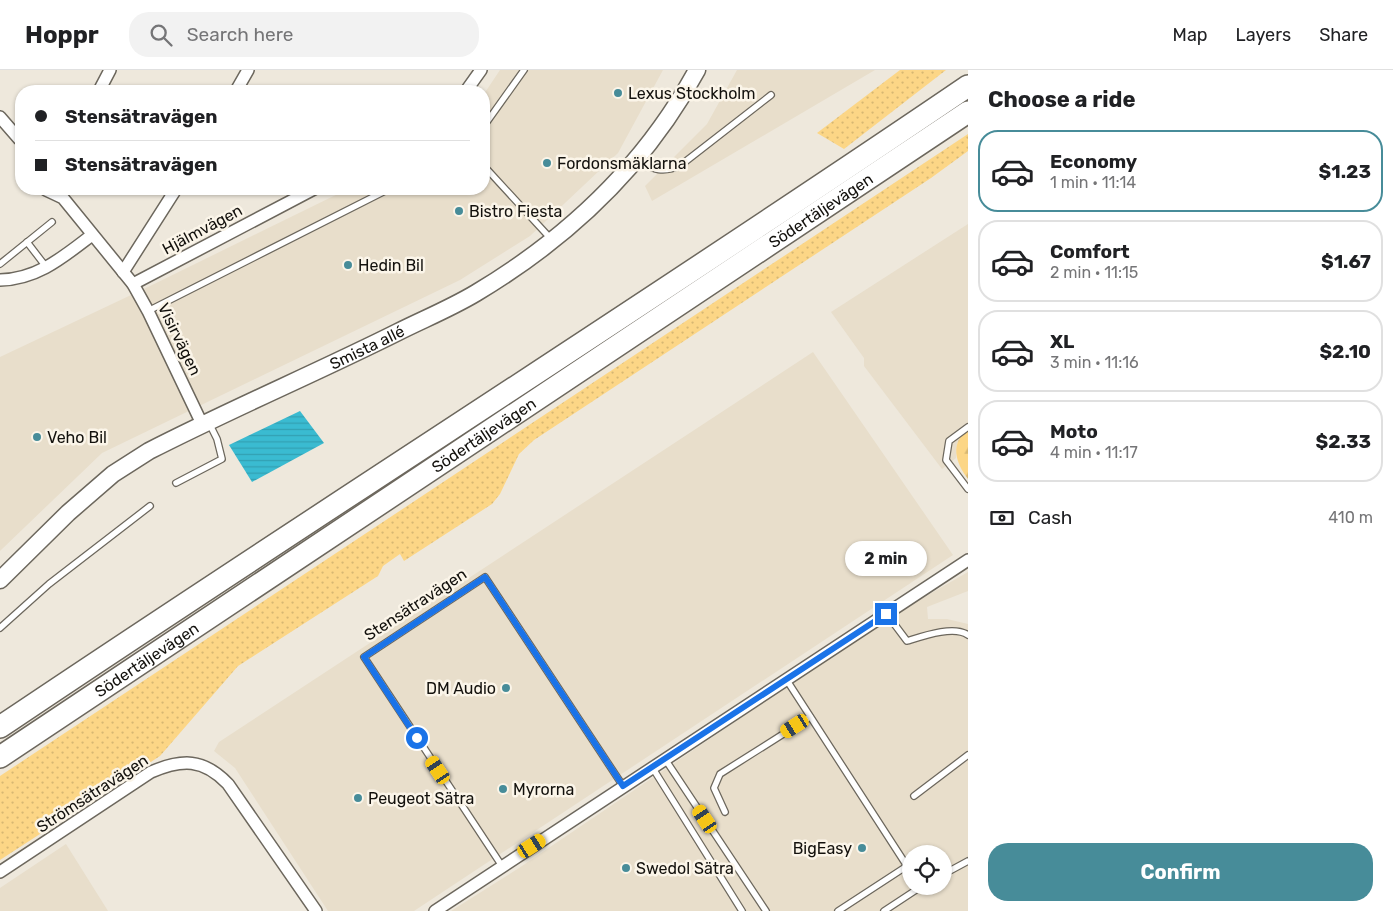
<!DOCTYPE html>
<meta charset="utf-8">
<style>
:root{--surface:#fff;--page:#f2f2f2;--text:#202124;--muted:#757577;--line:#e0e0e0;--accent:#478c99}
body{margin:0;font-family:Rubik,sans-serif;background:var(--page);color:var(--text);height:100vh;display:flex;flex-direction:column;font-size:19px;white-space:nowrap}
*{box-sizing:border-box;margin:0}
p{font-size:16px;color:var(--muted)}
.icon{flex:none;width:28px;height:28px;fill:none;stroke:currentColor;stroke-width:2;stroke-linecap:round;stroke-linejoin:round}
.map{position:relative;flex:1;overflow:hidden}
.details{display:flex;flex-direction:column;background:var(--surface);width:425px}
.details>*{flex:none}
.guide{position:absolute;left:15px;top:15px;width:475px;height:110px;border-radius:20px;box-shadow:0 1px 4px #0004;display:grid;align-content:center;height:110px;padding:0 20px;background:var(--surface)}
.controls{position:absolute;left:902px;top:775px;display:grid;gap:10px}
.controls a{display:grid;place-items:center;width:50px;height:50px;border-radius:50%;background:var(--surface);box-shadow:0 1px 4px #0004;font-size:25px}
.end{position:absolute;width:22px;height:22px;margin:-11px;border:6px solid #1a73e8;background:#fff;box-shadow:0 0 0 2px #fff}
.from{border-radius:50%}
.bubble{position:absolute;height:35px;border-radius:18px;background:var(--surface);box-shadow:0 1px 4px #0004;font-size:16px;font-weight:700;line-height:35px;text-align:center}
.car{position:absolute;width:15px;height:30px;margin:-15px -8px;border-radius:6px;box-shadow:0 0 4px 1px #0007;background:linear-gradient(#f5c518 24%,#345 0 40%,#f5c518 0 76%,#345 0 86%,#f5c518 0)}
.guide b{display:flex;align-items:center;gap:18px;height:48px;font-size:19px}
.guide b+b{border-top:1px solid var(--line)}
.guide i{width:12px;height:12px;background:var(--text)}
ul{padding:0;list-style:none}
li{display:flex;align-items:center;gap:15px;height:82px;margin:0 10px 8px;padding:0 10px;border:2px solid var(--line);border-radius:20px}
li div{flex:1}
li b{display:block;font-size:19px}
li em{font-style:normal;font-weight:700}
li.current{border-color:var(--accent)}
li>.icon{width:45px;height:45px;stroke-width:1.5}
h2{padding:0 20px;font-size:22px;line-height:60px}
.pay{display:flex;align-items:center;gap:12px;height:55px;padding:0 20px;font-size:19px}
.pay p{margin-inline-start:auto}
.primary-button{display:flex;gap:10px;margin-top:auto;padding:10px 20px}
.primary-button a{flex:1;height:58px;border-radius:20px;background:var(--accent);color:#fff;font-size:20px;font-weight:700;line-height:58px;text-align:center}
header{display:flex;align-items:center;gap:30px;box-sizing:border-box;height:70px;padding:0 25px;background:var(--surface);border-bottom:1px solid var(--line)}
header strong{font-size:24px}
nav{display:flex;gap:28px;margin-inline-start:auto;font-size:18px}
.search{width:350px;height:45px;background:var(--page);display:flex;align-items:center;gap:12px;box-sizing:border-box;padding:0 18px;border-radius:20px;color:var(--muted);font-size:19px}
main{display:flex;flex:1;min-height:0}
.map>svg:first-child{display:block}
</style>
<header>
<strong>Hoppr</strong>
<div class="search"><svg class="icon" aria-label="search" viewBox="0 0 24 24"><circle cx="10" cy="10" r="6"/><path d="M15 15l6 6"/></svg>Search here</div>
<nav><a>Map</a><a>Layers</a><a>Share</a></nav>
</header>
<main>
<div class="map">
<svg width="968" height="841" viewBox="0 0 968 841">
<defs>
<pattern id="grass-dots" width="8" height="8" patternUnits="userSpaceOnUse" patternTransform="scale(1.25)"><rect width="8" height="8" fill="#fcd686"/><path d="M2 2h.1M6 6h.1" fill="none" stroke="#d7b772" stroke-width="1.8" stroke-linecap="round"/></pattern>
<pattern id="forest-firs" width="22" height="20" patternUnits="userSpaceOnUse" patternTransform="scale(1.25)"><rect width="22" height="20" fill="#fcd686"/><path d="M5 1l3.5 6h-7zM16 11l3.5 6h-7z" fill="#d7b772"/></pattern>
<pattern id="water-rules" width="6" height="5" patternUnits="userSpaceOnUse" patternTransform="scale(1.25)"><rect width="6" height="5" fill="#3abbd1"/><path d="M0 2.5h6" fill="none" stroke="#32a0b2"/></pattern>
</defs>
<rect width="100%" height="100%" fill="#eee8dc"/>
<g fill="#e8decb" fill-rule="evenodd">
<polygon points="500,0 663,0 618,83 530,166 460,210 102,383 0,481 0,287 148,217 348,119 484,119 484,24"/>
<polygon points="737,0 875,0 652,131 645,116 707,54"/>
<polygon points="968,154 968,360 957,374 956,388 942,399 864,296 864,288 831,242"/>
<polygon points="813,282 953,485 414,841 328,841 235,698 214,681 219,672"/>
<path d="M968 502V521L927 537 928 549H947L968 554V841H451L519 798 893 545ZM911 784H944V816H911Z"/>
<polygon points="66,774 108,841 0,841 0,818"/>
</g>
<g fill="url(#grass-dots)">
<polygon points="900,0 946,0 844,79 817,63"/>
<polygon points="968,64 968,81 931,108 534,370 519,384 500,424 492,434 404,491 400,484 383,496 378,506 238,596 160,686 0,790 0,706"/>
</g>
<path fill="url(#forest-firs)" d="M968 360V409C956 394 949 373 968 360Z"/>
<polygon fill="url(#water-rules)" points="300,341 324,373 252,412 229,375"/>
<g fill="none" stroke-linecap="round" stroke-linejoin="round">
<g stroke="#6c675d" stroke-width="8">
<g id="lane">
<polyline points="484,56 524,0"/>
<path d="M636 91C653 99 663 104 681 95L771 25"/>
<polyline points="484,96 552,170"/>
<polyline points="27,172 47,198"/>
<polyline points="0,194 52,152"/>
<polyline points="148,241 389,119"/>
<polyline points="968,357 949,371 946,390 968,419"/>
<polyline points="176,413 222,389 217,369 209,353"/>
<path d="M886 543 907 571C923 566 954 555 968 565"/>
<polyline points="0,558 49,514 150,436"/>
<polyline points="786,609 907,796 838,841"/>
<polyline points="665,689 766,841"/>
<polyline points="652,697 742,841"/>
<polyline points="914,726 968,685"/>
<polyline points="725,742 714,718 720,704 810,647"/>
<polyline points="502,796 364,587 485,507 623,716"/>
<polyline points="944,804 968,791"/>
<polyline points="884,841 922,816"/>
</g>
</g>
<g stroke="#6c675d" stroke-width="14">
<g id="street">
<polyline points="99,21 110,0"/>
<polyline points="236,21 248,0"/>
<polyline points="466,21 481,0"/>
<polyline points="0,47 19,69"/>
<polyline points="46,120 63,128 133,214 148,241 202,354"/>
<polyline points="123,202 176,119"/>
<path d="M0 210C38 209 63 187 92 165"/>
<polyline points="133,214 314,119"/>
<path d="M0 802 151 702C182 689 203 688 228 714L316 841"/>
<polyline points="435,841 968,490"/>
</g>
</g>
<g stroke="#6c675d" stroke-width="19">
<g id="secondary">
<path id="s1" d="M0 510 68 443 113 404 149 381C231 339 316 303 398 262 424 249 451 238 476 223 568 168 646 94 697 0"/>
</g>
</g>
<g stroke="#6c675d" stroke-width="24">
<g id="highway">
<path d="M0 657C321 441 648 234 968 16"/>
<path id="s2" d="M0 687 968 42"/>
</g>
</g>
<use href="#lane" stroke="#fff" stroke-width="5.5"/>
<use href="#street" stroke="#fff" stroke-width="11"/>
<use href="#secondary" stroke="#fff" stroke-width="16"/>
<use href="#highway" stroke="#fff" stroke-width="21"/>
</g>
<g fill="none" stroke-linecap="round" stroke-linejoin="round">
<polyline stroke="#1a73e8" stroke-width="6" points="417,668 364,587 485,507 623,716 886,544"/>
</g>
<g fill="#478c99" stroke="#fbf5e9" stroke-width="2">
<circle cx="618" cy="23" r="5"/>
<circle cx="547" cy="93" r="5"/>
<circle cx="459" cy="141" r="5"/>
<circle cx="348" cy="195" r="5"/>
<circle cx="37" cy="367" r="5"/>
<circle cx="506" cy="618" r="5"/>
<circle cx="503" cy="719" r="5"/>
<circle cx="358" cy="728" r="5"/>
<circle cx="862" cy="778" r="5"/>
<circle cx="626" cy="798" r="5"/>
</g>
<g text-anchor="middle" stroke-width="5" stroke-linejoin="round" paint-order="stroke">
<g font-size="16" fill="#13110d" stroke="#fbf5e9" text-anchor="start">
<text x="628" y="29">Lexus Stockholm</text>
<text x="557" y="99">Fordonsmäklarna</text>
<text x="469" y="147">Bistro Fiesta</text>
<text x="358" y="201">Hedin Bil</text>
<text x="47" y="373">Veho Bil</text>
<text x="496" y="624" text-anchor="end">DM Audio</text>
<text x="513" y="725">Myrorna</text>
<text x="368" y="734">Peugeot Sätra</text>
<text x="852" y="784" text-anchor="end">BigEasy</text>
<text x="636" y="804">Swedol Sätra</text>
</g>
<g font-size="16" fill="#13110d" stroke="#fbf5e9">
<text dy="6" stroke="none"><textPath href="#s2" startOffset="986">Södertäljevägen</textPath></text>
<text transform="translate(202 159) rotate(-28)" y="6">Hjälmvägen</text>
<text transform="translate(180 269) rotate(64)" y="6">Visirvägen</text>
<text dy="6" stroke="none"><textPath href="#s1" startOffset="439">Smista allé</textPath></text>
<text dy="6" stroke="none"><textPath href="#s2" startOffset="581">Södertäljevägen</textPath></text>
<text transform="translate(415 534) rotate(-33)" y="6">Stensätravägen</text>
<text dy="6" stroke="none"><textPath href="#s2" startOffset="176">Södertäljevägen</textPath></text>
<text transform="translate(92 723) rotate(-33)" y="6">Strömsätravägen</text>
</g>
</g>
</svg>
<div class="controls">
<a><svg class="icon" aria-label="locate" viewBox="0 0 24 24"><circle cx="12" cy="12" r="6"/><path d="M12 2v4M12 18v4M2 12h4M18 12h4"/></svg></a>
</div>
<i class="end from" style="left:417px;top:668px"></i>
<i class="end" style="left:886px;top:544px"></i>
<div class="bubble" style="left:845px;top:471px;width:82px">2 min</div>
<i class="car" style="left:795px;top:656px;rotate:238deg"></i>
<i class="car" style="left:438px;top:700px;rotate:326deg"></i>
<i class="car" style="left:705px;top:749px;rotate:326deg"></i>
<i class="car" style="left:532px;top:776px;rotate:57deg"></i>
<div class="guide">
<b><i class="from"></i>Stensätravägen</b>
<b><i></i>Stensätravägen</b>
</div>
</div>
<section class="details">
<h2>Choose a ride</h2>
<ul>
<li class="current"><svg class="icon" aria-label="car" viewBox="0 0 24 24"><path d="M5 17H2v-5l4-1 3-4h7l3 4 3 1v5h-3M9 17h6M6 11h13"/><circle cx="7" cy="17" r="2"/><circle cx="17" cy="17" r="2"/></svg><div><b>Economy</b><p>1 min · 11:14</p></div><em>$1.23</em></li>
<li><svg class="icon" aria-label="car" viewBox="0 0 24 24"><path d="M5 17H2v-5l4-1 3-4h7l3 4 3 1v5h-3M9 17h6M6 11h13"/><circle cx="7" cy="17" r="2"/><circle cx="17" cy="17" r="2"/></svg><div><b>Comfort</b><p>2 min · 11:15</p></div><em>$1.67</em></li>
<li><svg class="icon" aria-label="car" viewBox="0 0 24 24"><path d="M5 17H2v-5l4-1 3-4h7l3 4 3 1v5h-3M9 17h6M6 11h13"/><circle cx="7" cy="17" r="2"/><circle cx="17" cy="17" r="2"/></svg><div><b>XL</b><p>3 min · 11:16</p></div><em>$2.10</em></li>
<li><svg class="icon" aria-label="car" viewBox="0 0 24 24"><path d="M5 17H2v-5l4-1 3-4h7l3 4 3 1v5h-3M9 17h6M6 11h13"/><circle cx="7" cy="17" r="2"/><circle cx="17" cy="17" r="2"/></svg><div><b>Moto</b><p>4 min · 11:17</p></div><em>$2.33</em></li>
</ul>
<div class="pay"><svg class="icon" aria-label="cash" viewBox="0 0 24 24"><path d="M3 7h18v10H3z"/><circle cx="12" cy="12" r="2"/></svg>Cash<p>410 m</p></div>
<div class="primary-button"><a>Confirm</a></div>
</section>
</main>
